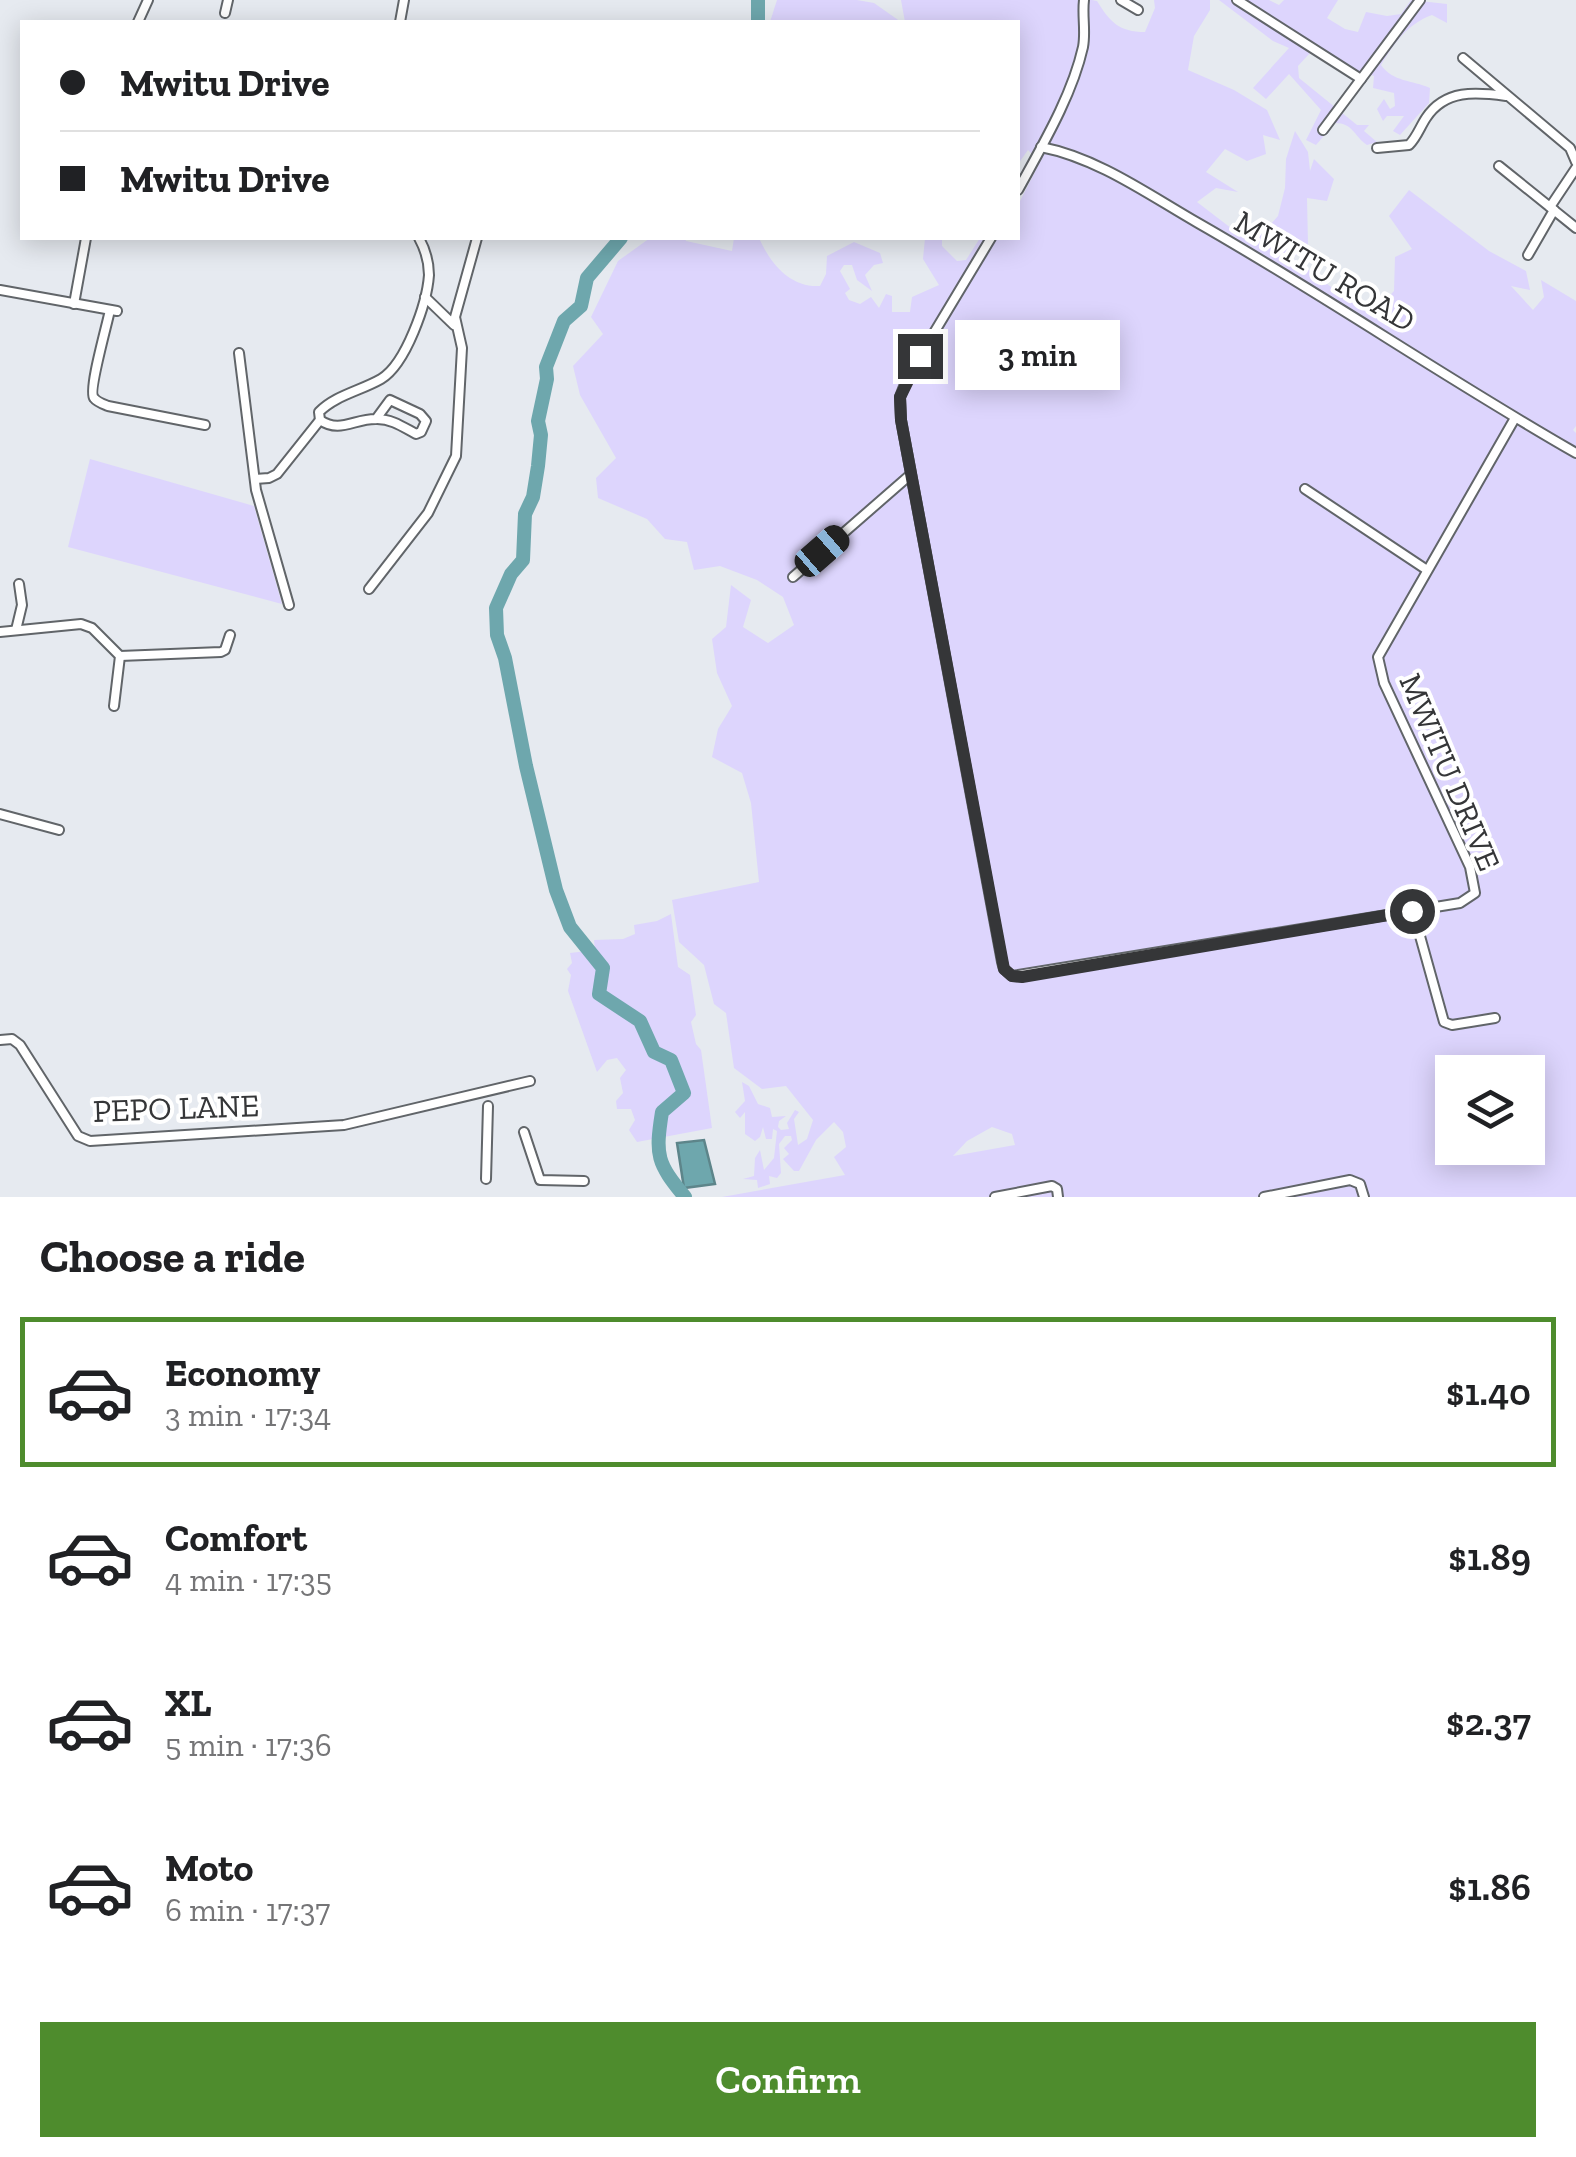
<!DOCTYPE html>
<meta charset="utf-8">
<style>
:root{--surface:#fff;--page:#f2f2f2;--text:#202124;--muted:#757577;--line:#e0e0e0;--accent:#4e8c2d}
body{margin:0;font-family:"Zilla Slab",serif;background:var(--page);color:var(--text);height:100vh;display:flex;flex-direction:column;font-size:38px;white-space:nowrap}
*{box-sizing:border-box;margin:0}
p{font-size:32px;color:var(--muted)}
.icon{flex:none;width:55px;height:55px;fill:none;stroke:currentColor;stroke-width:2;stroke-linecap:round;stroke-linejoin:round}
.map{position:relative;height:1197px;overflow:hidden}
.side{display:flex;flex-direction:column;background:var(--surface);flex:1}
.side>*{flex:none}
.banner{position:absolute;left:20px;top:20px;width:1000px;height:220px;border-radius:0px;box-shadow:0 5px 25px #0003;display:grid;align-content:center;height:220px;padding:0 40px;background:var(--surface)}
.buttons{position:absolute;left:1435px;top:1055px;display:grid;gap:20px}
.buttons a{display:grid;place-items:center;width:110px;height:110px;border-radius:0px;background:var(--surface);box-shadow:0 5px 25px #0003;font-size:50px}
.end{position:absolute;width:45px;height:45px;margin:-22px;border:12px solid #353638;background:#fff;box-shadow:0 0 0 5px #fff}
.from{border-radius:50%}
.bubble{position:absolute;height:70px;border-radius:0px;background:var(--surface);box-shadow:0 5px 25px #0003;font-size:32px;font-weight:600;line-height:70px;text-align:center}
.car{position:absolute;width:30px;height:60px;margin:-30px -15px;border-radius:12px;box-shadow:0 0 8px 2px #0007;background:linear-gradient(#222 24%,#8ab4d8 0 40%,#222 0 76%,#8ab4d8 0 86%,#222 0)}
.banner b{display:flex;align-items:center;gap:35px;height:95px;font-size:38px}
.banner b+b{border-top:2px solid var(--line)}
.banner i{width:25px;height:25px;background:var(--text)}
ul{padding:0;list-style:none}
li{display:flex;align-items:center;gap:30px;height:150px;margin:0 20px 15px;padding:0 20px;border:5px solid transparent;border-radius:0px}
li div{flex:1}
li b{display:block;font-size:38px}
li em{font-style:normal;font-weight:600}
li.on{border-color:var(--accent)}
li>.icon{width:90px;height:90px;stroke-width:1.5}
h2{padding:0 40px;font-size:45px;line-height:120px}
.action{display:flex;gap:20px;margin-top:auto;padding:20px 40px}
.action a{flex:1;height:115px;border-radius:0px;background:var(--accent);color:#fff;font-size:40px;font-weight:600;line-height:115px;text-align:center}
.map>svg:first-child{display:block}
</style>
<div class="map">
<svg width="1576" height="1197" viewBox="0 0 1576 1197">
<rect width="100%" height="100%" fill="#e6eaf0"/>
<g fill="#ddd5fd" fill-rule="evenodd">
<polygon points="777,0 857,0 874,3 901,22 770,22"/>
<path d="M901 0H1092L1097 1C1110 22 1119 32 1145 32L1155 8 1154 0H1210V10L1194 36 1188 70 1234 90 1267 110 1280 140 1263 135 1266 154 1247 161 1225 149 1206 172 1238 192 1216 188 1197 202 1240 235 1262 234 1278 216 1285 188 1286 159 1295 131 1308 152 1310 171 1314 159 1334 179 1327 201 1307 198 1308 245 1293 258 1339 293 1374 312 1394 291 1395 257 1412 249 1389 216 1409 190 1489 251 1526 271 1530 290 1511 286 1533 310 1544 297 1541 280 1576 301V426L1573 430 1576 433V1197H722L845 1175 834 1157 846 1147 843 1132 834 1122 816 1140 799 1171H794L783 1159 789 1154 784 1148 792 1140 791 1136H785L779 1144 781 1173 777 1178 769 1176 770 1184 758 1188 757 1180 743 1179 754 1176 755 1158 760 1150 764 1170 774 1158 777 1131 773 1129 772 1139H766L763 1127 760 1137 755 1141 745 1134V1112L740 1118 735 1112 745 1101 742 1082 749 1086 758 1104 770 1108 772 1117 786 1116 779 1121 778 1127 781 1130 789 1129 787 1123 795 1110 799 1112 794 1119 798 1145 807 1139 813 1120 786 1086 762 1089 734 1068 726 1013 714 1004 704 965 679 942 672 900 759 882 751 803 742 773 712 757 718 729 732 706 717 673 712 639 726 627 731 585 751 600 743 627 768 643 794 625 783 597 757 580 720 566 694 570 687 542 665 539 647 519 598 498 596 478 616 458 580 395 573 366 603 334 591 317 618 261 650 238H685L686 241 732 251 734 238H759C770 263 790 288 820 286L826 274 827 256 854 242 880 253 883 263 874 265 865 275 872 291 857 280 852 265H844L840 271 850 289 845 293 849 300 860 304 871 297 879 308 886 294 892 296V312H910L912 297 939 285 923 259 925 238H942V246L957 261 966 260 980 238H1018V205L1040 162 1028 150 1018 164V22H905ZM1452 1072H1528V1148H1452ZM992 1127 1012 1134 1015 1145 953 1156 967 1141Z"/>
<path d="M1219 0H1269L1279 5 1284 0H1338L1327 18 1345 29 1358 32 1366 12 1387 16 1401 14 1411 0 1447 4V23L1432 15C1407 24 1394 44 1381 65 1393 82 1412 80 1430 88L1429 103 1400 135 1393 131 1404 116H1387L1383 121 1377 109 1384 99 1390 109 1395 106 1394 93 1373 88 1374 76 1356 70 1324 49 1310 53 1298 66 1299 78 1357 125H1369L1364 131 1377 142 1367 145C1354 136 1353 123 1335 123L1316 145 1306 140 1321 110 1289 74 1266 99 1253 88 1289 48 1273 41Z"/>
<polygon points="90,459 254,506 282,604 68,547"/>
<polygon points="671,914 678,967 690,975 696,1015 691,1022 696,1044 701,1050 712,1128 637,1142 629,1130 635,1120 631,1109 617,1109 616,1101 623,1093 620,1078 626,1070 617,1058 607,1060 597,1072 568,991 571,975 567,969 572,963 570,953 595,950 594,940 623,939 635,934 634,925 657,921"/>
</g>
<polygon fill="#6ea7ad" stroke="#5d858a" stroke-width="2.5" points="704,1140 715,1184 684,1188 677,1143"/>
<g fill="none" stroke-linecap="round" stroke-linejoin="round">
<g stroke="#6ea7ad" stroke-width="14">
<polyline points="758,22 758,0"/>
<path d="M621 238 587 278 581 306 564 321 546 367 547 379 538 421 541 435 538 466 533 497 525 514 523 560 511 574 496 608 497 635 505 658 526 766 556 890 570 927 603 968 599 994 640 1021 654 1052 671 1060 684 1093 662 1112C655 1156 657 1163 685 1197"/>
</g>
<g stroke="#616569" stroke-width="12">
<g id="minor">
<polyline points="1121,0 1138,10"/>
<polyline points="1237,0 1361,79"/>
<polyline points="225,13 228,0"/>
<polyline points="138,22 148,0"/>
<polyline points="400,22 404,0"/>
<polyline points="1463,58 1570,148 1576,162"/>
<polyline points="1323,130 1420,0"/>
<path d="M1041 147C1098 158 1149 195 1198 223 1326 296 1448 380 1576 453"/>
<path d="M1377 148 1409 145C1417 137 1420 127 1426 118 1445 89 1476 92 1506 96"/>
<polyline points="1499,166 1576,228"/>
<path d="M1018 190C1042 146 1072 96 1083 47 1086 31 1082 16 1084 0"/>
<polyline points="1550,207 1576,168"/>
<polyline points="991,238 908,376 900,397 901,420 1002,962 1004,969 1012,976 1460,903 1475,893 1470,867 1384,683 1378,657 1515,418"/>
<polyline points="1528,255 1554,210"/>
<polyline points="0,290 117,311"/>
<polyline points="425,297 454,325"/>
<polyline points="74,304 86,238"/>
<path d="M110 310C107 325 88 391 94 398 97 402 103 404 108 406L205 425"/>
<polyline points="239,353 256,490 289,605"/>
<path d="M376 419 390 400 420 414 426 421 421 432 416 434C403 427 392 419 377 419 355 418 340 434 320 420L319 412C336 395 360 391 381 379 406 364 427 303 429 275 429 262 425 249 419 238"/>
<polyline points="255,479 269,478 277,474 320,420"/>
<polyline points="1305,489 1427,570"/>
<polyline points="793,577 910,475"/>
<polyline points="369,589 428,513 456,456 462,348 455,317 477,238"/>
<polyline points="16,630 22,605 19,584"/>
<polyline points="0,632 81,624 92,628 120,656 114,706"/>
<polyline points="120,656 221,652 225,650 230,635"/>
<polyline points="0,814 59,830"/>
<polyline points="1413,911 1444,1022 1452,1025 1495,1018"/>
<polyline points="0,1040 12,1039 20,1045 78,1136 90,1141 344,1125 530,1081"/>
<polyline points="524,1132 540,1180 584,1181"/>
<polyline points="486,1179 488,1106"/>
<polyline points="995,1197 1052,1186 1057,1189 1058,1197"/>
<polyline points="1264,1197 1350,1180 1360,1184 1364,1197"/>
</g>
</g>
<use href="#minor" stroke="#fff" stroke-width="8"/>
</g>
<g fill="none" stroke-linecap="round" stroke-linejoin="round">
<polyline stroke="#353638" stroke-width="12" points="920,356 900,397 901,420 1004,969 1012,976 1022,977 1412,911"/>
</g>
<g text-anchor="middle" stroke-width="8" stroke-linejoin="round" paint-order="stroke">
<g font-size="32" fill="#353638" stroke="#fff">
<text transform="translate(1325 271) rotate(31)" y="11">MWITU ROAD</text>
<text transform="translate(1450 772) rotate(67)" y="11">MWITU DRIVE</text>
<text transform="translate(176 1108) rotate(-2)" y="11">PEPO LANE</text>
</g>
</g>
</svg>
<div class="buttons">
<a><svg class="icon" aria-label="layers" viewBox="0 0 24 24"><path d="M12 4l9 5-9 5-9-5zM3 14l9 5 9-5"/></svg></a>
</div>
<i class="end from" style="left:1412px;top:911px"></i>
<i class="end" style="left:920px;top:356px"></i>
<div class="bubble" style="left:955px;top:320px;width:165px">3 min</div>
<i class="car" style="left:822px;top:551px;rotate:49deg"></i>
<div class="banner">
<b><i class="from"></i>Mwitu Drive</b>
<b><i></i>Mwitu Drive</b>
</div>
</div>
<section class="side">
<h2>Choose a ride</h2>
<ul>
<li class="on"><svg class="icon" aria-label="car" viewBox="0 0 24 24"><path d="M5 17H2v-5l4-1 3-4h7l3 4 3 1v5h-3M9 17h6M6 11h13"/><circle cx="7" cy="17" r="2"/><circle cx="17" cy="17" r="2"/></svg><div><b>Economy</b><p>3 min · 17:34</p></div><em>$1.40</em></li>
<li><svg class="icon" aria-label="car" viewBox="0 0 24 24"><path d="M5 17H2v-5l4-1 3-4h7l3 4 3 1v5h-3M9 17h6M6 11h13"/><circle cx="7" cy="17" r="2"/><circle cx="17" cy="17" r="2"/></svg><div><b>Comfort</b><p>4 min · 17:35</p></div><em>$1.89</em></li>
<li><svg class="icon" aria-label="car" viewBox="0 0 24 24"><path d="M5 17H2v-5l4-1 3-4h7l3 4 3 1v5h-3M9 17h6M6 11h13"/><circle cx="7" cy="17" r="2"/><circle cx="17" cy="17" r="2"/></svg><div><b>XL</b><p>5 min · 17:36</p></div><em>$2.37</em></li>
<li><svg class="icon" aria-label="car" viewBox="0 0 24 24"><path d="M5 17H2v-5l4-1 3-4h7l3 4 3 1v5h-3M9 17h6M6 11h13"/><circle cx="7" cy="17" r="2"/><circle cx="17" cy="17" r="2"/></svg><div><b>Moto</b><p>6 min · 17:37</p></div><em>$1.86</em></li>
</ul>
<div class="action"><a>Confirm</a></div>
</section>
